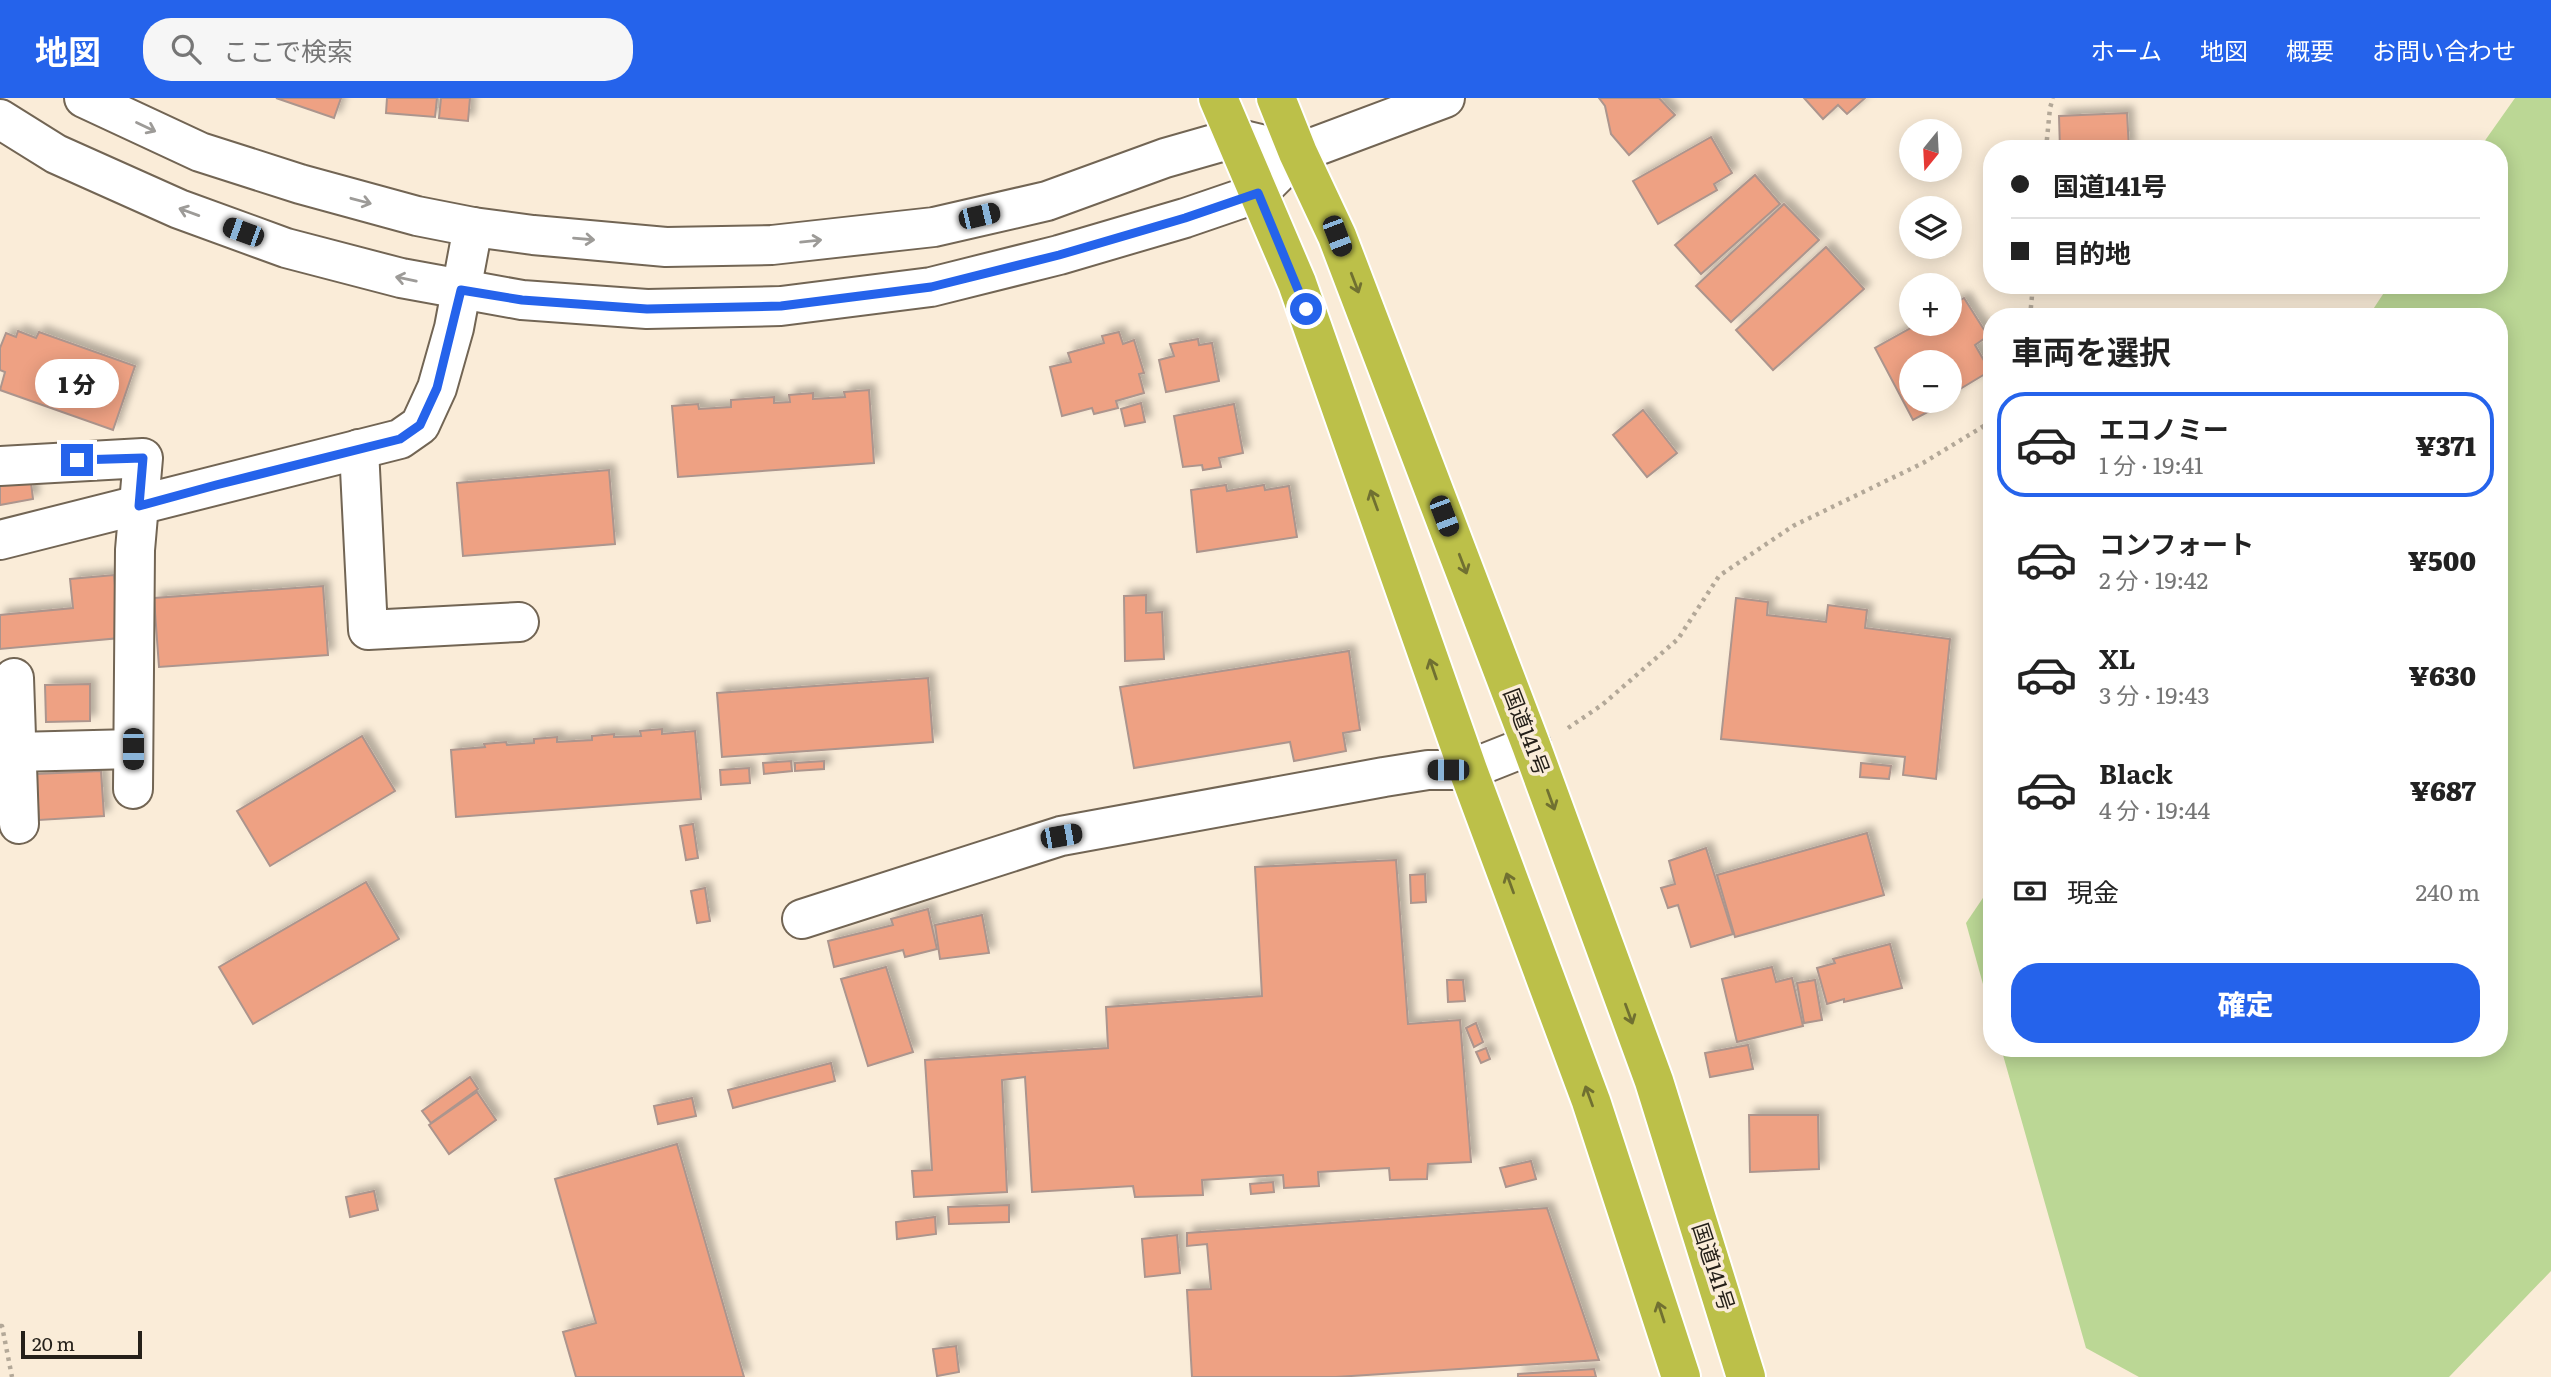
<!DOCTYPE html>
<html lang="ja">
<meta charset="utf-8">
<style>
:root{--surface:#fff;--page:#f6f6f6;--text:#222;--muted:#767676;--line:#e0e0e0;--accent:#2563eb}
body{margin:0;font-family:Literata,"Noto Sans JP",serif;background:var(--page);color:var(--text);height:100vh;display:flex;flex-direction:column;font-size:26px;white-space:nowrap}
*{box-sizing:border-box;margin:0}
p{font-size:23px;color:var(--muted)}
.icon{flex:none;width:38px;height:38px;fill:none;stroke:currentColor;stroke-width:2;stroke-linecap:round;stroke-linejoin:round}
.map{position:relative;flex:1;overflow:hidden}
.drawer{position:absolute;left:1983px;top:210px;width:525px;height:749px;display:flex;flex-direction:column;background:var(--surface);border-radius:28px;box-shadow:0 4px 18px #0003}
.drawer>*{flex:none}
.hud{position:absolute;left:1983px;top:42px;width:525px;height:154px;border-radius:28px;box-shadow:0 4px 18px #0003;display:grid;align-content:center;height:154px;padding:0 28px;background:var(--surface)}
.needle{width:46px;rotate:198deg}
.tools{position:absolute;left:1899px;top:21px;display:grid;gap:14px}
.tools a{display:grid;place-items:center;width:63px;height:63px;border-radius:50%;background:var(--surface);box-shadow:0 4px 18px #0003;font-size:35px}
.scale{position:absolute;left:21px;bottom:18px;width:121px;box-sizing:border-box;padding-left:7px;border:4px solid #252019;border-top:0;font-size:19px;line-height:24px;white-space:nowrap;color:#252019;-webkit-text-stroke:5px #faecd8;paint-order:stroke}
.end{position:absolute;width:32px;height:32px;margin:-16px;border:9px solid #2563eb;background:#fff;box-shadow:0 0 0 4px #fff}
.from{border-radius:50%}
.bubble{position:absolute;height:49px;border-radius:24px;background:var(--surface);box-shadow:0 4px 18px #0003;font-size:23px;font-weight:800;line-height:49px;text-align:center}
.car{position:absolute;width:21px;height:42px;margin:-21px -10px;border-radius:9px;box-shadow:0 0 5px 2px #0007;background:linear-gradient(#222 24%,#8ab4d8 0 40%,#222 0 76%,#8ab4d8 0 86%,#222 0)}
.hud b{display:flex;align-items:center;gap:24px;height:66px;font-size:26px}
.hud b+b{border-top:2px solid var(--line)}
.hud i{width:18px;height:18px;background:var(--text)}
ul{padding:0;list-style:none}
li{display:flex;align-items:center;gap:21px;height:105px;margin:0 14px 10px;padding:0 14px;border:4px solid transparent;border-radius:28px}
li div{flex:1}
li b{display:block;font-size:26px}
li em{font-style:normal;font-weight:800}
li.selected{border-color:var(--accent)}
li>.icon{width:63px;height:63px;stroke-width:1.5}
h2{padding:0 28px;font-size:32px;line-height:84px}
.pay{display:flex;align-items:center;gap:18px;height:77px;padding:0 28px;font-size:26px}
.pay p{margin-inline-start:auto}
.button{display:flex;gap:14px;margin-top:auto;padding:14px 28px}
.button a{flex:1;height:80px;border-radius:28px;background:var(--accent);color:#fff;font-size:28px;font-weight:800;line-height:80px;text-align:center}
header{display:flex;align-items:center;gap:42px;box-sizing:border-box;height:98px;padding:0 35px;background:var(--accent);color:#fff}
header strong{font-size:33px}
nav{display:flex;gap:38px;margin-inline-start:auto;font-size:24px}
.search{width:490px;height:63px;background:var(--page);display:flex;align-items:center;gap:18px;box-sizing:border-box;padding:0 24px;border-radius:28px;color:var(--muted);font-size:26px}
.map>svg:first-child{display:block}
</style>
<header>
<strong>地図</strong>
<div class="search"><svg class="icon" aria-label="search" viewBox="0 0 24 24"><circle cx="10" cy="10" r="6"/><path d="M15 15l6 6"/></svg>ここで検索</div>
<nav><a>ホーム</a><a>地図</a><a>概要</a><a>お問い合わせ</a></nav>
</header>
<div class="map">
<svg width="2551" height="1279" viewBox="0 0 2551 1279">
<defs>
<filter id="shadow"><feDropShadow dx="6" dy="-6" stdDeviation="3.5" flood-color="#0004"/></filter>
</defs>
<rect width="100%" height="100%" fill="#faecd8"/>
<g fill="#bbd795">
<polygon points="2515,0 2551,0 2551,1173 2449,1279 2139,1279 2086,1250 2001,950 2499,950 2499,219 2368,219 2389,187 2499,187 2499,51 2479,51"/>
<polygon points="1991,788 1991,915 1966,825"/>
</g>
<g fill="#eea183" stroke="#ac958d" stroke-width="2" filter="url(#shadow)">
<polygon points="276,0 341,0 334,20"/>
<polygon points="387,0 437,0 435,19 386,15"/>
<polygon points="441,0 470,0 468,23 439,20"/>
<polygon points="1599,0 1659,0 1675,17 1629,57 1611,36 1605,8"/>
<polygon points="1804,0 1865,0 1847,16 1838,7 1823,21"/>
<polygon points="2127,15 2129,51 2060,51 2059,18"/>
<polygon points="1711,39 1732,75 1714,86 1717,92 1658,126 1633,83"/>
<polygon points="1755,77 1780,106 1701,176 1675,147"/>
<polygon points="1784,106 1819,142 1731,224 1696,188"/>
<polygon points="1826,149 1864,191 1773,272 1736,232"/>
<polygon points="1964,200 1988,238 1975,247 1990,273 1950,297 1950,264 1911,264 1911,303 1948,303 1913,322 1875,250 1918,226 1950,226 1950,208"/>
<polygon points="18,233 36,240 39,234 135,268 113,332 0,292 5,274 0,272 0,250 6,235 16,239"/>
<polygon points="1119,234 1123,246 1134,242 1144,275 1139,276 1144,295 1116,303 1118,310 1094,316 1092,310 1062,318 1050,269 1071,264 1068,255 1104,245 1102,238"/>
<polygon points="1198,241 1199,247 1212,245 1219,283 1166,294 1159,262 1174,258 1170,246"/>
<polygon points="869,292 874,365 678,379 672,308 698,306 699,311 731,309 731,302 774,299 774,305 790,304 789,297 813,295 813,301 845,299 844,294"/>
<polygon points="1141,305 1145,324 1125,328 1121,311"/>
<polygon points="1234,306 1243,355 1219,360 1221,369 1203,372 1202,367 1183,369 1174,318"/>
<polygon points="1643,312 1677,355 1647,379 1613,337"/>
<polygon points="609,372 615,446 463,458 457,385"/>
<polygon points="30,377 33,401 0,407 0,382"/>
<polygon points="1226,387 1227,393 1264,387 1265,392 1289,388 1297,439 1197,454 1191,392"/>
<polygon points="114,477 120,540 0,551 0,517 73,510 70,481"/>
<polygon points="323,488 328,557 159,569 154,500"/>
<polygon points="1146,497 1146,515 1162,514 1164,561 1125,563 1124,498"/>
<polygon points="1736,500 1768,504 1767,517 1826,524 1828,507 1867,512 1865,530 1950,541 1936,681 1903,677 1905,659 1721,641"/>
<polygon points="1349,553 1360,632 1343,635 1346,653 1294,663 1290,644 1134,670 1120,589"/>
<polygon points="928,580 933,644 722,659 717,595"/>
<polygon points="90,586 90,623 46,624 45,587"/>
<polygon points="662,631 662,636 695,633 701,701 456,719 451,652 485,649 484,646 506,644 507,647 534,645 534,641 557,639 557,644 592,642 592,638 614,636 614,639 641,638 640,633"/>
<polygon points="362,638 395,693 270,768 237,713"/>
<polygon points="791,663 792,673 764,676 763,665"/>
<polygon points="824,663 824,671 795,673 795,665"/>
<polygon points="1861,665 1891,668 1889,681 1860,679"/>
<polygon points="749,670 750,685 721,687 720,672"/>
<polygon points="101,673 104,718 39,722 36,676"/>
<polygon points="693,726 698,760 686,762 680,728"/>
<polygon points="1867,735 1884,797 1735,839 1717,777"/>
<polygon points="1706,750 1733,836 1691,849 1678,807 1668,810 1661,790 1675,786 1669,763"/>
<polygon points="1396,762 1408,926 1460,922 1471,1064 1428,1066 1427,1081 1390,1082 1389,1070 1318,1074 1319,1088 1284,1090 1283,1077 1202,1082 1203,1097 1135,1099 1133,1088 1032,1094 1025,979 1002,982 1007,1094 914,1099 912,1073 932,1072 925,962 1108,950 1106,909 1262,898 1255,769"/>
<polygon points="1425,776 1426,804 1411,805 1410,777"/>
<polygon points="366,784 399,841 253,926 219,869"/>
<polygon points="705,790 710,823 697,825 691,793"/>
<polygon points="928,811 937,851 905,859 903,852 834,869 828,843 893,827 891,821"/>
<polygon points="982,817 989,855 940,861 935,827"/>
<polygon points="1890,846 1902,890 1844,904 1844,901 1827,906 1817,870 1835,865 1833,861"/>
<polygon points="886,869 913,954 868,968 841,881"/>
<polygon points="1772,869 1776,884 1792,880 1803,928 1737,944 1722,881"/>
<polygon points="1447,882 1463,882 1465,903 1448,904"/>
<polygon points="1815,882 1822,922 1804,925 1797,885"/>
<polygon points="1476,925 1483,944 1474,949 1466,930"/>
<polygon points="1748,947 1753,971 1710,979 1705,955"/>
<polygon points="1486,950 1490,961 1481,965 1476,954"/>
<polygon points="831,965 835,983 733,1010 728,992"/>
<polygon points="470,979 478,991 431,1025 422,1013"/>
<polygon points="477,994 496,1022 449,1056 429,1027"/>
<polygon points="692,1000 696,1018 658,1026 654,1008"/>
<polygon points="1749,1017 1818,1017 1819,1071 1750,1074"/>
<polygon points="677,1046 744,1279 576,1279 563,1234 596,1225 555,1081"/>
<polygon points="1531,1063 1536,1081 1506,1089 1500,1070"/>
<polygon points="1273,1084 1274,1094 1251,1096 1250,1086"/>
<polygon points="374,1093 378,1112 350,1119 346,1099"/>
<polygon points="1009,1107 1009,1124 949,1126 948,1109"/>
<polygon points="1547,1110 1599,1262 1336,1279 1192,1279 1187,1192 1211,1191 1207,1146 1187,1148 1187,1135"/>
<polygon points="935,1119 936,1136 897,1141 896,1124"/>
<polygon points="1177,1137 1180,1175 1145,1179 1142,1141"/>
<polygon points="956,1248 959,1274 937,1278 933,1251"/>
<polygon points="1594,1271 1596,1279 1518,1279 1518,1276"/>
</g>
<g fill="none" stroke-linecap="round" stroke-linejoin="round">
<g stroke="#726554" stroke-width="42">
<g id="minor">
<polyline points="84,0 200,54 300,86 417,118 473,129 533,137 666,149 772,147 934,129 1047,103 1165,60 1235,40 1298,55"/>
<polyline points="0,21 56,56 179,111 286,150 401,180 522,202 647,211 781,208 931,189 1059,157 1185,120 1258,95 1298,55 1445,0"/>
<polyline points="359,351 368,532 519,524"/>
<polyline points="0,368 143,360 135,452 133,691"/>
<polyline points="0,442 400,341 420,327 437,290 454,230 473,129"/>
<polyline points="14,580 19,726"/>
<polyline points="16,654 133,651"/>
<polyline points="802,821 1061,738 1384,679 1428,672 1468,672 1531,647"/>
</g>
</g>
<g stroke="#fff" stroke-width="42">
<g id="highway">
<polyline points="1218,0 1297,185 1468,672 1591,1003 1681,1279"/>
<polyline points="1276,0 1298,55 1337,138 1531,647 1654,983 1746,1279"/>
</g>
</g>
<g stroke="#b3a898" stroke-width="4.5" stroke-dasharray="3.5 5" stroke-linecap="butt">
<polyline points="2046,51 2050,10 2053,0"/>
<polyline points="2030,219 2033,187"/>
<polyline points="1568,630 1602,607 1678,541 1719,478 1793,428 1923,365 1992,323"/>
<polyline points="0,1228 2,1228 12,1279"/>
</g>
<use href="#minor" stroke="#fff" stroke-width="38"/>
<use href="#highway" stroke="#bcc049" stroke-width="38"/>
</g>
<defs><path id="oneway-shaft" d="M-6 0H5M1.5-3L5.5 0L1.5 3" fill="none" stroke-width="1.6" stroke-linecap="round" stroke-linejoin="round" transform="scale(1.75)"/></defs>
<g stroke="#9d9b98">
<use href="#oneway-shaft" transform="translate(146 29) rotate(25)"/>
<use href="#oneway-shaft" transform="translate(361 103) rotate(15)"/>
<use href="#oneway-shaft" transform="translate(189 114) rotate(-160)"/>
<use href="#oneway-shaft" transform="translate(584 141) rotate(5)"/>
<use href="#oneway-shaft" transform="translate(811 143) rotate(-6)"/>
<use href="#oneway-shaft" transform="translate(406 181) rotate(-168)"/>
</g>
<g stroke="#707031">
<use href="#oneway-shaft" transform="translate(1355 185) rotate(69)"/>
<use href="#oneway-shaft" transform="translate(1374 402) rotate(-110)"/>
<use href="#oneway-shaft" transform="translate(1463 466) rotate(69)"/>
<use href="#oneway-shaft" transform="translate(1433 571) rotate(-109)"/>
<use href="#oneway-shaft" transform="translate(1551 702) rotate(70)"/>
<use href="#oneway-shaft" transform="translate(1510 785) rotate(-110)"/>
<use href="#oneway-shaft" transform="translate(1629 916) rotate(70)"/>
<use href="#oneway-shaft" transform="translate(1589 998) rotate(-110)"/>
<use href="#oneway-shaft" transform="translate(1661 1214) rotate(-108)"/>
</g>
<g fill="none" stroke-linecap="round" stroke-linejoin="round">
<polyline stroke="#2563eb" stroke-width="9" points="77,362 143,360 139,408 216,387 400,341 420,327 437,290 461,192 522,202 647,211 781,208 931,189 1059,157 1185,120 1258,95 1306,211"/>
</g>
<g text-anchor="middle" stroke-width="7" stroke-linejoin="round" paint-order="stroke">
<g font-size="21" fill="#252019" stroke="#faecd8">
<text transform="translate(1526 634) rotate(69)" y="7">国道141号</text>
<text transform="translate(1713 1169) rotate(72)" y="7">国道141号</text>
</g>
</g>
</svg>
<div class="tools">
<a><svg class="needle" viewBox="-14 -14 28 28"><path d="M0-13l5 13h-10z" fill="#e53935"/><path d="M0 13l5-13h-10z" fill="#767676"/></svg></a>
<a><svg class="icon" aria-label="layers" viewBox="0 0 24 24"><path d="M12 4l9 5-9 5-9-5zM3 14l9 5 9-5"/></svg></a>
<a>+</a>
<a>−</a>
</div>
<div class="scale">20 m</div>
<i class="end from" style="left:1306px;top:211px"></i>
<i class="end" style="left:77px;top:362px"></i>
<div class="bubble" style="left:35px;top:261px;width:84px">1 分</div>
<i class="car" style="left:979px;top:118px;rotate:77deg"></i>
<i class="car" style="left:243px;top:134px;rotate:290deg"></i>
<i class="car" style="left:1337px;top:138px;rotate:159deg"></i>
<i class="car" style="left:1444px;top:418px;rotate:159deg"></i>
<i class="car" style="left:133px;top:651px;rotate:180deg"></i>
<i class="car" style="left:1448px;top:672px;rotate:270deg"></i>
<i class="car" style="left:1061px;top:738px;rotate:80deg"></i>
<div class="hud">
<b><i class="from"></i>国道141号</b>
<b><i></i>目的地</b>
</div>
<section class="drawer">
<h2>車両を選択</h2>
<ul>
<li class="selected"><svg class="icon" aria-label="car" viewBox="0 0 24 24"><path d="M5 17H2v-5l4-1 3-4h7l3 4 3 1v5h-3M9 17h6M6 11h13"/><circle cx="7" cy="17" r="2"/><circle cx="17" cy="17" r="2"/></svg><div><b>エコノミー</b><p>1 分 · 19:41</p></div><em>¥371</em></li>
<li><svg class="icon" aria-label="car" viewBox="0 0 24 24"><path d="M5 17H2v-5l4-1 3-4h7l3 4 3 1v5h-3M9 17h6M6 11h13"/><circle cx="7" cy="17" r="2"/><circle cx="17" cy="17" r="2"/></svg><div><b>コンフォート</b><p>2 分 · 19:42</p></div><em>¥500</em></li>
<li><svg class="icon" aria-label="car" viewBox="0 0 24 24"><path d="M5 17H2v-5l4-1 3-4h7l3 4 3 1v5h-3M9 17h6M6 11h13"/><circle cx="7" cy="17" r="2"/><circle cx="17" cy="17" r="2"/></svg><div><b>XL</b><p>3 分 · 19:43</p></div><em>¥630</em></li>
<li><svg class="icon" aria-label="car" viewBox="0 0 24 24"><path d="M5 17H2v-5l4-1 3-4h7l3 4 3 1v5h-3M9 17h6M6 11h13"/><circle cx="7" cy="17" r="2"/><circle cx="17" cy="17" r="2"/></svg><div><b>Black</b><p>4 分 · 19:44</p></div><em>¥687</em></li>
</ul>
<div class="pay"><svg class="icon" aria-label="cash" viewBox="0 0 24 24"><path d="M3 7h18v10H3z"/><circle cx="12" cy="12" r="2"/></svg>現金<p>240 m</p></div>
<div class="button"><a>確定</a></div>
</section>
</div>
